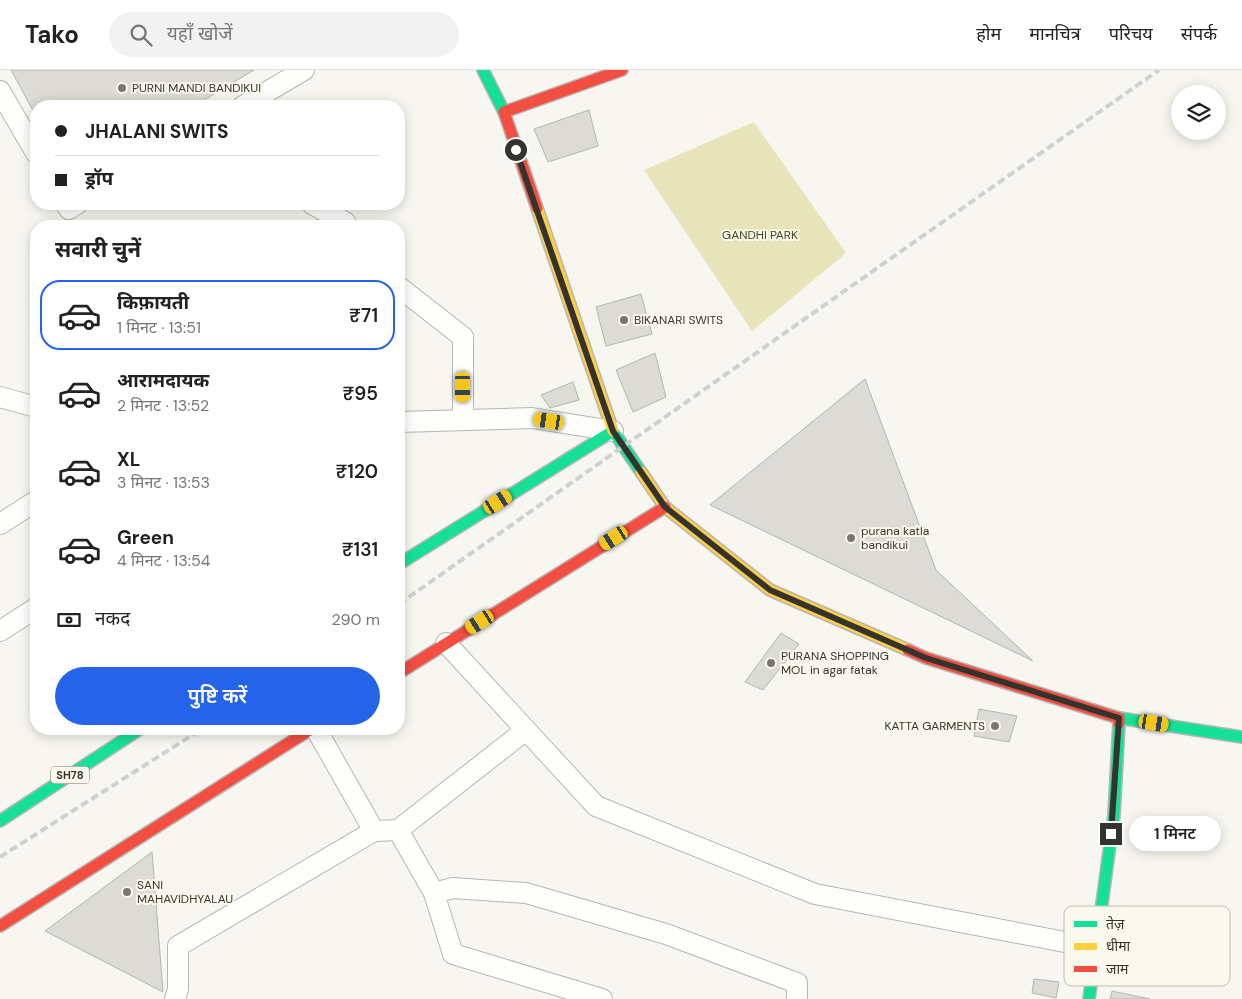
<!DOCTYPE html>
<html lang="hi">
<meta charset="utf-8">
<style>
:root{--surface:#fff;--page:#f2f2f2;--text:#222;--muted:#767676;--line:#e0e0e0;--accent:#2563eb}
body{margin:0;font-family:"DM Sans","Noto Sans Devanagari",sans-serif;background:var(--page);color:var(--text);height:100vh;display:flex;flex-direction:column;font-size:19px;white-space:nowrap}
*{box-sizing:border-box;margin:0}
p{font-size:16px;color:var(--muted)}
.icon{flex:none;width:28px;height:28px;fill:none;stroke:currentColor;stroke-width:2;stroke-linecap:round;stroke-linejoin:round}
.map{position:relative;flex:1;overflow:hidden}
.details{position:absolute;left:30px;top:150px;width:375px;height:515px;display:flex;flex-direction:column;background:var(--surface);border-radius:20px;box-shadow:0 2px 12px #0003}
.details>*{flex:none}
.top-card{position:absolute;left:30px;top:30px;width:375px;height:110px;border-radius:20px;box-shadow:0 2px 12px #0003;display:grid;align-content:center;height:110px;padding:0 25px;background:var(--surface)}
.buttons{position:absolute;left:1171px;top:15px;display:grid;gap:10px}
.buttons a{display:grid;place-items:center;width:55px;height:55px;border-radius:50%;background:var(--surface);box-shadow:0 2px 12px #0003;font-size:25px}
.end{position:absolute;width:22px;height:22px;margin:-11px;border:6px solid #34332e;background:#fff;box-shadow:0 0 0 2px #fff}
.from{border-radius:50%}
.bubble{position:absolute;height:35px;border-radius:18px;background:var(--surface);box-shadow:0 2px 12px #0003;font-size:16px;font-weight:600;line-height:35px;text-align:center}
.car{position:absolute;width:15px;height:30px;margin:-15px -8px;border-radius:6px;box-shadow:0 0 4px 1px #0007;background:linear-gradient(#f5c518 24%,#345 0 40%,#f5c518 0 76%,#345 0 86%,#f5c518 0)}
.top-card b{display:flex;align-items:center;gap:18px;height:48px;font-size:19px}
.top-card b+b{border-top:1px solid var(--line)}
.top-card i{width:12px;height:12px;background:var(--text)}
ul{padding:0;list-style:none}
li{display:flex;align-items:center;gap:15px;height:70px;margin:0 10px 8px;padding:0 15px;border:2px solid transparent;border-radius:20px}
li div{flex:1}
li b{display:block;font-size:19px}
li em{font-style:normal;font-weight:600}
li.on{border-color:var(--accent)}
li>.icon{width:45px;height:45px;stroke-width:1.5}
h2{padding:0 25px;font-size:22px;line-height:60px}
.pay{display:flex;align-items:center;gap:12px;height:55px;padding:0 25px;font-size:19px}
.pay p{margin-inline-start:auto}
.primary-button{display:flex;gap:10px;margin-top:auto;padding:10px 25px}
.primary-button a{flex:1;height:58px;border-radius:30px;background:var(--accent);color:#fff;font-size:20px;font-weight:600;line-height:58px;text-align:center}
header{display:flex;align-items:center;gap:30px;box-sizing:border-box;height:70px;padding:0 25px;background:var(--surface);border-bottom:1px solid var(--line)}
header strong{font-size:24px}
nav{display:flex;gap:28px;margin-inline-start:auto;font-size:18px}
.search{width:350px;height:45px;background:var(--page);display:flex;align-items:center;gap:12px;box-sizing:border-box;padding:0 18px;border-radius:28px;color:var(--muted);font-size:19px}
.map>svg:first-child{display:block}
</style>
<header>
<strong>Tako</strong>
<div class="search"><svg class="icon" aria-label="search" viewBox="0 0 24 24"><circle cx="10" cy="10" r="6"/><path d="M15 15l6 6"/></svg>यहाँ खोजें</div>
<nav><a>होम</a><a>मानचित्र</a><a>परिचय</a><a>संपर्क</a></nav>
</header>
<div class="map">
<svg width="1242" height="929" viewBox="0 0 1242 929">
<rect width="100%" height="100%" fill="#f7f6f0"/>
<polygon fill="#e8e4b9" points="754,52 846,183 752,261 644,100"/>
<g fill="#dcdbd6" stroke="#b5b5b0">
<polygon points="11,0 254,0 194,36 36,36 36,46"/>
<polygon points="589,40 598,76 548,92 534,59"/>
<polygon points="641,224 652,264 606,276 596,237"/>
<polygon points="655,283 666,327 633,342 616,300"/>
<polygon points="865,309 936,500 1033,591 710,435"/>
<polygon points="573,312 579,330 550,338 541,325"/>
<polygon points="781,563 799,574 763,620 745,612"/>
<polygon points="979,639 1017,646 1009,672 974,666"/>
<polygon points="152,782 163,922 45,861"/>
<polygon points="1034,909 1059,912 1056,928 1032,923"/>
<polygon points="1112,921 1150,929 1110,929"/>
</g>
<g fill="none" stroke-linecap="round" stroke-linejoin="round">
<g stroke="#b7b6b1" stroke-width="22">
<g id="street">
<polyline points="0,21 36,83"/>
<polyline points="243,36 304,0"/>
<polyline points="66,134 69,139 77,134"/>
<polyline points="312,134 345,152 347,156"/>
<polyline points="399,217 463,267 463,350"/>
<polyline points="0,327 36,337"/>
<polyline points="399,352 532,348 613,361"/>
<polyline points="0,454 36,431"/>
<polyline points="0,561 36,538"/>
<polyline points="446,573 596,736 815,824 1096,878"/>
<polyline points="316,659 374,761"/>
<polyline points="398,760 434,823 453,884 602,929"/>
<polyline points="434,823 453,818 526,823 666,864 797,913 797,929"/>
<polyline points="175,929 178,919 178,876 374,761 398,760 526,660"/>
</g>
</g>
<g stroke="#b7b6b1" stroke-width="14">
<g id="fast">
<polyline points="483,0 504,42"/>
<polyline points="399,494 613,361 641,402"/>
<polyline points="1119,648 1242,667"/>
<polyline points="0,751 140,659"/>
<polyline points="1089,929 1114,745 1119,653"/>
</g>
</g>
<g stroke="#b7b6b1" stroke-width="14">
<g id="slow">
<polyline points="537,138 613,361"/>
<polyline points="641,402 665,437 770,520 908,580"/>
</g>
</g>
<g stroke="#b7b6b1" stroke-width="14">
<g id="jam">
<polyline points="537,138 504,42 622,0"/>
<polyline points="908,580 926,588 1119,648 1119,653"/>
<polyline points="399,603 665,437"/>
<polyline points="0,856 311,659"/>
</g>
</g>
<use href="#street" stroke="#fefefd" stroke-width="20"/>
<use href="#fast" stroke="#16e098" stroke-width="11"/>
<use href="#slow" stroke="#ffcf43" stroke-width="11"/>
<use href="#jam" stroke="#f24e42" stroke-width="11"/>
<g stroke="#d0d0ce" stroke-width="4" stroke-dasharray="8 4" stroke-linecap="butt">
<polyline points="399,534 1159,0"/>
<polyline points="0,787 202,659"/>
</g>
</g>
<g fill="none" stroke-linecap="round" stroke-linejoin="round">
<polyline stroke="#34332e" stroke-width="6" points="516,80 613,361 665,437 770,520 926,588 1119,648 1111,764"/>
</g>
<g fill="#787772" stroke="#faf9ed" stroke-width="2">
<circle cx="122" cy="18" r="5"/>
<circle cx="624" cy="250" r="5"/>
<circle cx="851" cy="468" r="5"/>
<circle cx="771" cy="593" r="5"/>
<circle cx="995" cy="656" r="5"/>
<circle cx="127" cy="822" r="5"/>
</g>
<g text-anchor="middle" stroke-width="4" stroke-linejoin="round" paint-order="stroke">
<rect fill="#faf9ed" stroke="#6f6e67" stroke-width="1" x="51" y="696.5" width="38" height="17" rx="4"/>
<g font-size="11" font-weight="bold" fill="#34332e">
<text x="70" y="709">SH78</text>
</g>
<g font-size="12" fill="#34332e" stroke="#faf9ed" text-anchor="start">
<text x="132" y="22">PURNI MANDI BANDIKUI</text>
<text x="634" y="254">BIKANARI SWITS</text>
<text x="861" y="465">purana katla<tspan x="861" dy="14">bandikui</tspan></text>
<text x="781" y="590">PURANA SHOPPING<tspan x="781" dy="14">MOL in agar fatak</tspan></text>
<text x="985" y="660" text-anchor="end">KATTA GARMENTS</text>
<text x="137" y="819">SANI<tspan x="137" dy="14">MAHAVIDHYALAU</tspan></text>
</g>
<g font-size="12" fill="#433f17" stroke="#faf9ed">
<text x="760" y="169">GANDHI PARK</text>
</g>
</g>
<rect x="1064" y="836" width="166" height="80" rx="8" fill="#faf9ed" stroke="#bfbeb4" stroke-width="1"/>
<rect x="1074" y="851" width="23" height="6" fill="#16e098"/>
<rect x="1074" y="873" width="23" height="7" fill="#ffcf43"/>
<rect x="1074" y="896" width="23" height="6" fill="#f24e42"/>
<g font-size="14" fill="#34332e">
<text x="1106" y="859">तेज़</text>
<text x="1106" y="881">धीमा</text>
<text x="1106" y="904">जाम</text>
</g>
</svg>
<div class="buttons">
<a><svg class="icon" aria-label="layers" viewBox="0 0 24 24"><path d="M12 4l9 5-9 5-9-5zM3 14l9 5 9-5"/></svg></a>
</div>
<i class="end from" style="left:516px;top:80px"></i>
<i class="end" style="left:1111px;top:764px"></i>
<div class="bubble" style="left:1129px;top:746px;width:92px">1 मिनट</div>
<i class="car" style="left:463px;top:317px;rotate:180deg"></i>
<i class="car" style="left:549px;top:351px;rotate:279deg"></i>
<i class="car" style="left:498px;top:432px;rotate:58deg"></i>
<i class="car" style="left:614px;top:468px;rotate:238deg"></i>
<i class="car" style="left:480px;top:552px;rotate:238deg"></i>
<i class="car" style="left:1154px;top:653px;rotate:99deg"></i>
<div class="top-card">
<b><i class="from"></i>JHALANI SWITS</b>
<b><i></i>ड्रॉप</b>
</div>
<section class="details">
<h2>सवारी चुनें</h2>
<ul>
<li class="on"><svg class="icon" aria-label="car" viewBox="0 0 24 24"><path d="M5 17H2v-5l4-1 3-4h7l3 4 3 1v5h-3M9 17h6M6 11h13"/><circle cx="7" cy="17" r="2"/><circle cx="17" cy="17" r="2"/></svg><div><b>किफ़ायती</b><p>1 मिनट · 13:51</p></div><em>₹71</em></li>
<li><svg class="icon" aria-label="car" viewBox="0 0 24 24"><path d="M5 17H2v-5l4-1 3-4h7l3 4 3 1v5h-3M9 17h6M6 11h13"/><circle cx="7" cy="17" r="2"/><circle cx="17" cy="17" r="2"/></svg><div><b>आरामदायक</b><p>2 मिनट · 13:52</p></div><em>₹95</em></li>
<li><svg class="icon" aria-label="car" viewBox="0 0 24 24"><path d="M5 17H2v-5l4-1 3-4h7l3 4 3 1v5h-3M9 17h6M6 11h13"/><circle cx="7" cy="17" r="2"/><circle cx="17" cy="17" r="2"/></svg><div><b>XL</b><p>3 मिनट · 13:53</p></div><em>₹120</em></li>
<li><svg class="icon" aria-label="car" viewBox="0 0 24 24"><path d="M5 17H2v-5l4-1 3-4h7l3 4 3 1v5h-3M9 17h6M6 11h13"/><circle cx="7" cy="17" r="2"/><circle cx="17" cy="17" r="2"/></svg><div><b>Green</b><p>4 मिनट · 13:54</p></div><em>₹131</em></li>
</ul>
<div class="pay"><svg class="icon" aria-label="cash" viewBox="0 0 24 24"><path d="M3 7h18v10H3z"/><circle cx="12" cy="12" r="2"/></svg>नकद<p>290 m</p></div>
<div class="primary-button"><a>पुष्टि करें</a></div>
</section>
</div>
